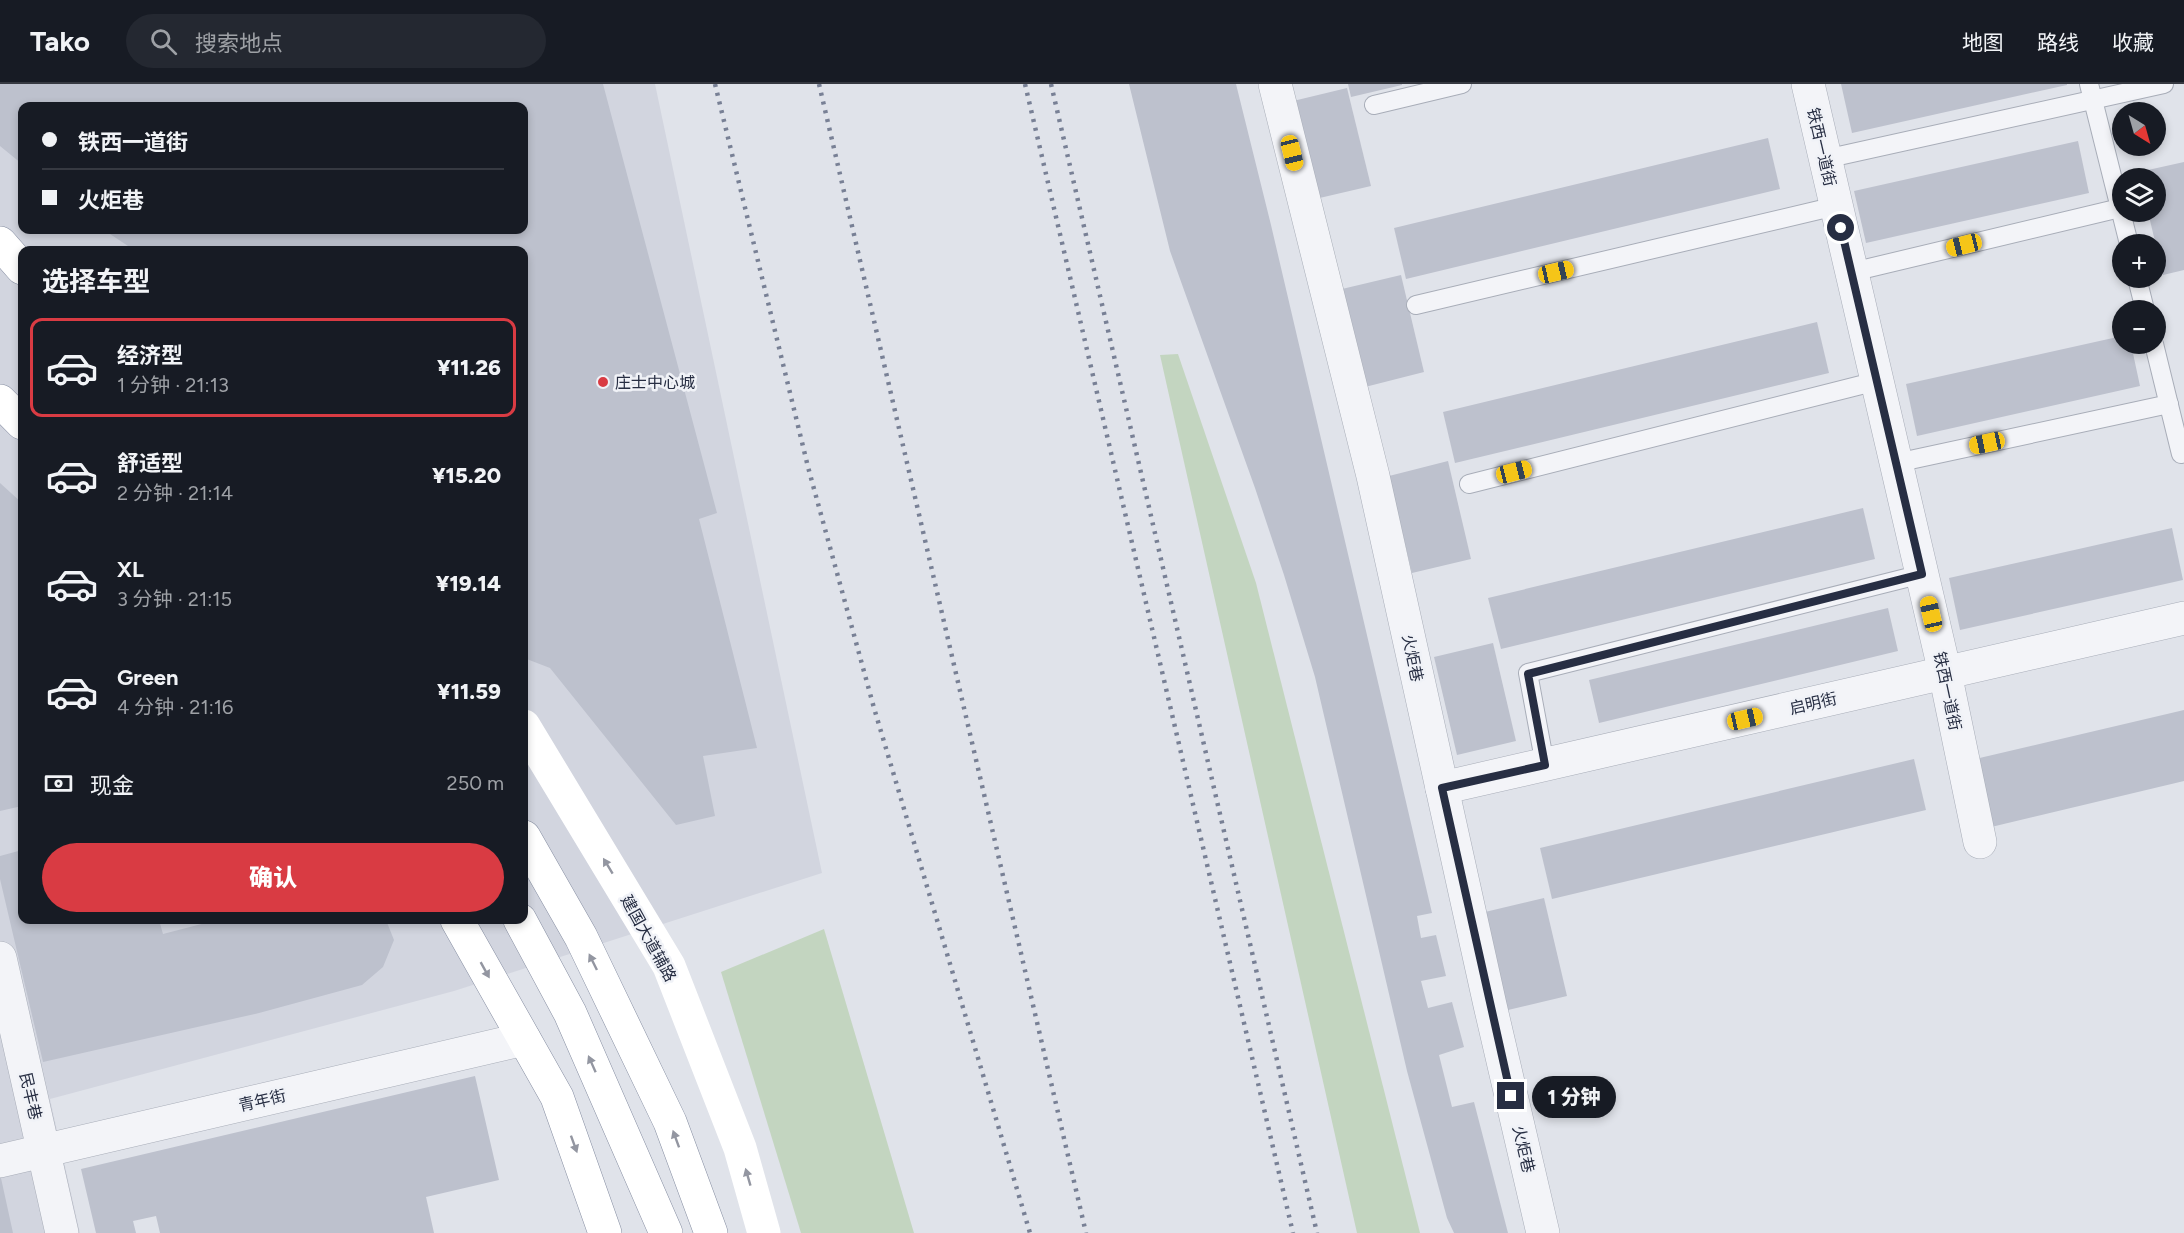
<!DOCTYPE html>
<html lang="zh">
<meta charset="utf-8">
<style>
:root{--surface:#171b24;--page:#242831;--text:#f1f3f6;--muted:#9ea1a6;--line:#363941;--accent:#d93b43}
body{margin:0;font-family:Figtree,"Noto Sans SC",sans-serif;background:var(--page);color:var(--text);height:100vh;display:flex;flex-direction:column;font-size:22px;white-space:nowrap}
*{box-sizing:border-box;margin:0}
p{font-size:20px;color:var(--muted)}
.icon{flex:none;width:33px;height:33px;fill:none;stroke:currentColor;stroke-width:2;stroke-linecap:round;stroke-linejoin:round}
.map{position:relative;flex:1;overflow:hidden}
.panel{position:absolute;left:18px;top:162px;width:510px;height:678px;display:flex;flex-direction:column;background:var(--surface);border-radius:12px;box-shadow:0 3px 9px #0003}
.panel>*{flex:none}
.hud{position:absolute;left:18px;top:18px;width:510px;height:132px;border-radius:12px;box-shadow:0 3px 9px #0003;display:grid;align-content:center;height:132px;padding:0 24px;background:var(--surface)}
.needle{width:39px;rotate:143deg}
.buttons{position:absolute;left:2112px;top:18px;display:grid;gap:12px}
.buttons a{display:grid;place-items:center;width:54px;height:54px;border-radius:50%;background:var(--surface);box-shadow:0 3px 9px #0003;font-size:30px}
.end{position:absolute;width:27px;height:27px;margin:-14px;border:8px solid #272e43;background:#fff;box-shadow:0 0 0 3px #fff}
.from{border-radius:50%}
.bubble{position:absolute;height:42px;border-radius:21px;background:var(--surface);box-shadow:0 3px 9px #0003;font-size:20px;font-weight:800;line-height:42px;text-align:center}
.car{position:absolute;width:18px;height:36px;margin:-18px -9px;border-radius:8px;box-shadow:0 0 4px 2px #0007;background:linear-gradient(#f5c518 24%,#345 0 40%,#f5c518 0 76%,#345 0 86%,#f5c518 0)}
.hud b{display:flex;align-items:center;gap:21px;height:57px;font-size:22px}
.hud b+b{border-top:2px solid var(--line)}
.hud i{width:15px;height:15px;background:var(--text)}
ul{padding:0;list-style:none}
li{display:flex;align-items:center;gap:18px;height:99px;margin:0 12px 9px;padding:0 12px;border:3px solid transparent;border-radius:12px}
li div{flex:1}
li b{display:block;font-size:22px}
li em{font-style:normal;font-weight:800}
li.selected{border-color:var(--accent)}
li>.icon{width:54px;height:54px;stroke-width:1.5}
h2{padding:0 24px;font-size:27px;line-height:72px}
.pay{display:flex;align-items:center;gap:15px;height:66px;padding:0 24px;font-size:22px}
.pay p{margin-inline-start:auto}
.action{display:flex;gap:12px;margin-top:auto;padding:12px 24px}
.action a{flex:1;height:69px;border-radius:36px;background:var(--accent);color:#fff;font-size:24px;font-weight:800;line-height:69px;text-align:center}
header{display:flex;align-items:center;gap:36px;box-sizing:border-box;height:84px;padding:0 30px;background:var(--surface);border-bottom:2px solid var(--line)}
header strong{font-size:28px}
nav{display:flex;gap:33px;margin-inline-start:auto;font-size:21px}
.search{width:420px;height:54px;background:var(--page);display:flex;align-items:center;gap:15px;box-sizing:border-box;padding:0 21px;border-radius:33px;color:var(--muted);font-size:22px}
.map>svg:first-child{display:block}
</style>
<header>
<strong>Tako</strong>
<div class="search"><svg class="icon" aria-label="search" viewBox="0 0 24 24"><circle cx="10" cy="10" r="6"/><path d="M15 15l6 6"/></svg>搜索地点</div>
<nav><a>地图</a><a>路线</a><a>收藏</a></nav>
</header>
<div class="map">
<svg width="2184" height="1149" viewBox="0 0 2184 1149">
<rect width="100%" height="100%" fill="#e0e3ea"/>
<path fill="#d2d5df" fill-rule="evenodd" d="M0 0H655L822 789 454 907 50 1015 80 1149H0ZM22 22H524V146H22ZM22 166H524V836H22Z"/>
<g fill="#c3d5c0">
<polygon points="1178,270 1256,499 1420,1149 1357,1149 1160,271"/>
<polygon points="824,845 914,1149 801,1149 721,888"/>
</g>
<g fill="#bdc1cd">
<polygon points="0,0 603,0 717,429 699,435 757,664 703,672 715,732 676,741 550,584 524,574 524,166 134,166 104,146 524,146 524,22 22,22 22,80 0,62"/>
<polygon points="1129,0 1236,0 1271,141 1432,829 1417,832 1421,854 1436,851 1446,892 1421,897 1428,924 1452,918 1464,963 1439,971 1452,1023 1474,1018 1508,1149 1454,1149 1447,1134 1407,987 1315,593 1284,491 1255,404 1170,167"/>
<polygon points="1348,0 1402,0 1402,1 1351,13"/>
<polygon points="1841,0 2067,0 2067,1 1852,49"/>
<polygon points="1347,4 1371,102 1311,116 1289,18"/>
<polygon points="1768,54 1780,105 1406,195 1394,144"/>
<polygon points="2078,57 2089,109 1866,159 1854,107"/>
<polygon points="2184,78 2184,186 2163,191 2148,128 2156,128 2156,94 2141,94 2139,88"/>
<polygon points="1401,191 1424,288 1365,303 1342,205"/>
<polygon points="1817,238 1829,289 1455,379 1443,328"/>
<polygon points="2122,252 2122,260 2131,260 2140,302 1917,352 1906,300"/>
<polygon points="1448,377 1471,475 1412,489 1389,392"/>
<polygon points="0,399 22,419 22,722 0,727"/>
<polygon points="1863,424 1875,475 1501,565 1488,514"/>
<polygon points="2172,444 2183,496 1960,546 1949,494"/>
<polygon points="1888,524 1898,567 1599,639 1589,596"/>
<polygon points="1493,559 1516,657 1457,671 1434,573"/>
<polygon points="2184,626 2184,697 1987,744 1971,676"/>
<polygon points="1914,675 1926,726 1552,815 1540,764"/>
<polygon points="22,766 22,836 159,836 163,850 217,836 386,836 394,856 383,883 362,901 259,929 43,978 0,795 0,772"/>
<polygon points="1544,814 1567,912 1508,926 1485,828"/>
<polygon points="475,992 499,1096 426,1113 434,1149 160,1149 156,1132 133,1137 136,1149 96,1149 81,1085"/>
<polygon points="0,1094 1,1094 13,1149 0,1149"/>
</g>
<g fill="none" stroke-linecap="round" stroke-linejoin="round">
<g stroke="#a8adb8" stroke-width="20">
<g id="lane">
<polyline points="2089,0 2129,160"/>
<polyline points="1374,21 1462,0"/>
<polyline points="1825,75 2164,0"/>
<polyline points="1852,188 2120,124"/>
<polyline points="2137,194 2145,226"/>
<polyline points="1416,221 1836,122"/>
<polyline points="2154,260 2181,370"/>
<polyline points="1896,379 2169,320"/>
<polyline points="1469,400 1877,297"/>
<polyline points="1545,681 1528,589 1922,490"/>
</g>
</g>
<g stroke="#a8adb8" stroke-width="34">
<g id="street">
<polyline points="1275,0 1373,392 1490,921 1543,1149"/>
<polyline points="1808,0 1945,589 1980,758"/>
<polyline points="1442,704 2184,534"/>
<polyline points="0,874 62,1149"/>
<polyline points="0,1077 524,955"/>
</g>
</g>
<g stroke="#868ea2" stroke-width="34">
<g id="highway">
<polyline points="0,159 22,184"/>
<polyline points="0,317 22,339"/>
<polyline points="524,753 581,853 670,1038 711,1149"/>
<polyline points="457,836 557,1013 605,1149"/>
<polyline points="520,836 570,929 666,1149"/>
</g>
</g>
<use href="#lane" stroke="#f3f4f8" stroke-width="18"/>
<use href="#street" stroke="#f3f4f8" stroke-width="33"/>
<polyline stroke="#fff" stroke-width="33" points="524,642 669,882 740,1064 764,1149"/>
<use href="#highway" stroke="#fff" stroke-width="33"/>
<g stroke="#788095" stroke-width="4.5" stroke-dasharray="3 6" stroke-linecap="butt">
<polyline points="715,0 808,383 874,624 1030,1149"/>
<polyline points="819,0 1086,1149"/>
<polyline points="1025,0 1293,1149"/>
<polyline points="1051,0 1317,1149"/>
</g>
</g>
<defs><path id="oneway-solid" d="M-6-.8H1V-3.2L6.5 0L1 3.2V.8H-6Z" transform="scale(1.5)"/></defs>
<g fill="#9396a1">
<use href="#oneway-solid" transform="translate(608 782) rotate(-121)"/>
<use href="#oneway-solid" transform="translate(593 878) rotate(-116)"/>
<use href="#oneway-solid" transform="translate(485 886) rotate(61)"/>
<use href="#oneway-solid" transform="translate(592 980) rotate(-114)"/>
<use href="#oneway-solid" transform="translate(676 1055) rotate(-110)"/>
<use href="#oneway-solid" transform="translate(574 1060) rotate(70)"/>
<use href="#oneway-solid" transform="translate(748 1093) rotate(-106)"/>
</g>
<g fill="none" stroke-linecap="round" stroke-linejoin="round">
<polyline stroke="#272e43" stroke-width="8" points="1511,1012 1442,704 1545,681 1528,590 1922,490 1841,144"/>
</g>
<circle fill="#d93b43" stroke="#f0f2f7" stroke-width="2" cx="603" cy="298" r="6"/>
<g text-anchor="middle" stroke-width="5" stroke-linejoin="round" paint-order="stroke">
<g font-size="16" fill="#272e43" stroke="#f0f2f7">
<text transform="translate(1822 63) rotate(77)" y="6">铁西一道街</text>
<text transform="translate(1413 574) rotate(78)" y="6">火炬巷</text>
<text transform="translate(1948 607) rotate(78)" y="6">铁西一道街</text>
<text transform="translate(1813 619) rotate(-13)" y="6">启明街</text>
<text transform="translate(649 854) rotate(61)" y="6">建国大道辅路</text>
<text transform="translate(31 1012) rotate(77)" y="6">民丰巷</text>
<text transform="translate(262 1016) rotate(-13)" y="6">青年街</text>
<text transform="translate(1524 1065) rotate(77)" y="6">火炬巷</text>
</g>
<g font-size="16" fill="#272e43" stroke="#f0f2f7" text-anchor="start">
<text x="615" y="304">庄士中心城</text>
</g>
</g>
</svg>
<div class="buttons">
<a><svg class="needle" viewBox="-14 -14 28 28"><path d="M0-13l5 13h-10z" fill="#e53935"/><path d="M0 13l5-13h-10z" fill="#9ea1a6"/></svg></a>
<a><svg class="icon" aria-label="layers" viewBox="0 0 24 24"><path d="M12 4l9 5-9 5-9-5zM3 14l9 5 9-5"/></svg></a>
<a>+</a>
<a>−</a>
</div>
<i class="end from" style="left:1841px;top:144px"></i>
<i class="end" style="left:1511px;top:1012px"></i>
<div class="bubble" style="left:1532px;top:992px;width:84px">1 分钟</div>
<i class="car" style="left:1292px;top:69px;rotate:166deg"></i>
<i class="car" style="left:1964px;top:161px;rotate:256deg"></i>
<i class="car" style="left:1556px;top:188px;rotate:77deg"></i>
<i class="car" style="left:1987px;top:359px;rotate:258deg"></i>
<i class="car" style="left:1514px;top:388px;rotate:76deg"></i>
<i class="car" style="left:1931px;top:530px;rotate:347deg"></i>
<i class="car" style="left:1745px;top:635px;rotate:77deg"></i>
<div class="hud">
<b><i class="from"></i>铁西一道街</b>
<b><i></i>火炬巷</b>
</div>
<section class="panel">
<h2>选择车型</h2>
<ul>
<li class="selected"><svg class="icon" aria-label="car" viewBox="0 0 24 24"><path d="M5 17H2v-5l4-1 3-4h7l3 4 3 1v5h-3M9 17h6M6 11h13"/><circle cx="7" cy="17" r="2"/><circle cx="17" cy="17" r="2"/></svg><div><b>经济型</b><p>1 分钟 · 21:13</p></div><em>¥11.26</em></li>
<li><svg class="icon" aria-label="car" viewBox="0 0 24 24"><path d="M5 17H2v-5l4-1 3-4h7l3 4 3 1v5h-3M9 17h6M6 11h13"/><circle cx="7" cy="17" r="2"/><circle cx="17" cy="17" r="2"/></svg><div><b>舒适型</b><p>2 分钟 · 21:14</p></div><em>¥15.20</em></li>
<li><svg class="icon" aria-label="car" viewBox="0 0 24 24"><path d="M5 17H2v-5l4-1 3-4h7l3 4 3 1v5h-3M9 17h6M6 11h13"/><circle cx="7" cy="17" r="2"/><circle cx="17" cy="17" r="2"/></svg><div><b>XL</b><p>3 分钟 · 21:15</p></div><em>¥19.14</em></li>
<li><svg class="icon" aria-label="car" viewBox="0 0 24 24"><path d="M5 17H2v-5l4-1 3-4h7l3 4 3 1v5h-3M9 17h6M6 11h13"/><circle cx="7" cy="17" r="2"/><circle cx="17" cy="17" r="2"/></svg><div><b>Green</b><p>4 分钟 · 21:16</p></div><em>¥11.59</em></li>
</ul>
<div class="pay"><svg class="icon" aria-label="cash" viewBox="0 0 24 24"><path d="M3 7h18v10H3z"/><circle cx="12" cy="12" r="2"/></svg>现金<p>250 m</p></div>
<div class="action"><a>确认</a></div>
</section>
</div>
